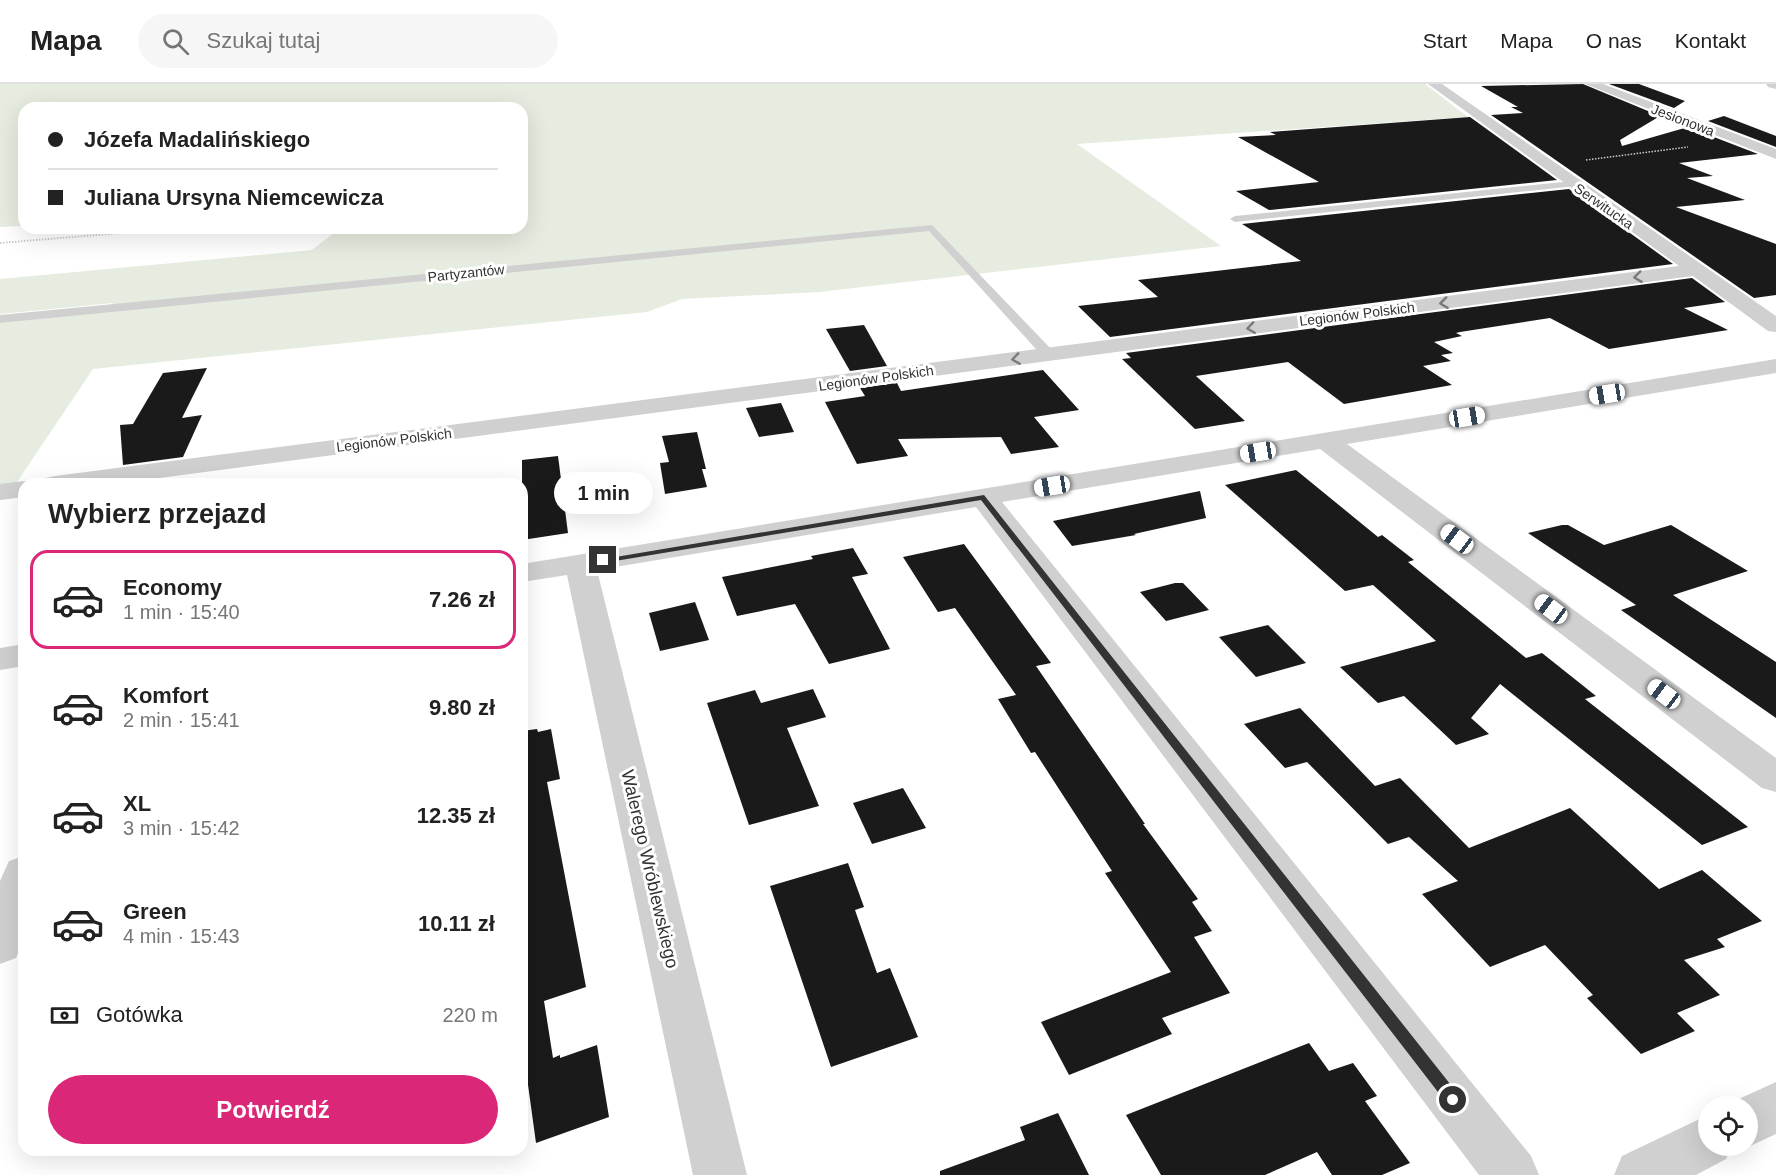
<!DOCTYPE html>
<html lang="pl">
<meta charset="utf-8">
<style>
:root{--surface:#fff;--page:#f6f6f6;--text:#222;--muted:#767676;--line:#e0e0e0;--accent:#db2777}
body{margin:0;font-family:Arial,sans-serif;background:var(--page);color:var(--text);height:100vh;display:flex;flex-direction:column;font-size:22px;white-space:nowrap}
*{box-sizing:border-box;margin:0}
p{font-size:20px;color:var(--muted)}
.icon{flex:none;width:33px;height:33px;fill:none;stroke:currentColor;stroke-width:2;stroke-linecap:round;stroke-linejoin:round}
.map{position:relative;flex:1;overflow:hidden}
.details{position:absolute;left:18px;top:394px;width:510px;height:678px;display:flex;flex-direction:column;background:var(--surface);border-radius:18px;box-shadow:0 6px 24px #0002}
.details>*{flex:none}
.guide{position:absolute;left:18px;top:18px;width:510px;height:132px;border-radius:18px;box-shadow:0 6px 24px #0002;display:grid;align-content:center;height:132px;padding:0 30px;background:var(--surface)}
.tools{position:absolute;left:1698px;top:1012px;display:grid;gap:12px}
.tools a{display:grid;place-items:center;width:60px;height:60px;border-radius:50%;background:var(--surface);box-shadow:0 6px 24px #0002;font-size:30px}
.end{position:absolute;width:27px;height:27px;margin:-14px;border:8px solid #333;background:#fff;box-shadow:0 0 0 3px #fff}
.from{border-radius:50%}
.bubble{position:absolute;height:42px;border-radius:21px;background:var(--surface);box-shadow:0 6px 24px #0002;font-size:20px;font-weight:700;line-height:42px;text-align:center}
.car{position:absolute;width:18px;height:36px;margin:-18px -9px;border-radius:8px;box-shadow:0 0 4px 2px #0007;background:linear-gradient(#fff 24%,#345 0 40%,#fff 0 76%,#345 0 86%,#fff 0)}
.guide b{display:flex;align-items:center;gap:21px;height:57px;font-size:22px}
.guide b+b{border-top:2px solid var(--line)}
.guide i{width:15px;height:15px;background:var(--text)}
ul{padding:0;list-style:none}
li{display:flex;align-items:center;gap:18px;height:99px;margin:0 12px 9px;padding:0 18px;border:3px solid transparent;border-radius:18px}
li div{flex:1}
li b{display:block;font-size:22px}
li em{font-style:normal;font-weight:700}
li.on{border-color:var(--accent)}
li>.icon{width:54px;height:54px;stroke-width:1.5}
h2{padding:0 30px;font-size:27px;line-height:72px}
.pay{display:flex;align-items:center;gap:15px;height:66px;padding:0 30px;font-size:22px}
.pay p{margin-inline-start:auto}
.cta{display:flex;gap:12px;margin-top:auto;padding:12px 30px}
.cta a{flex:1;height:69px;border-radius:36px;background:var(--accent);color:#fff;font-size:24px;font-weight:700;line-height:69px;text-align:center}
header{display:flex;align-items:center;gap:36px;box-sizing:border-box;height:84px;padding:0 30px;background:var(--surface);border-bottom:2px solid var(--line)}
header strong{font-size:28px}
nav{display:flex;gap:33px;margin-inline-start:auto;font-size:21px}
.search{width:420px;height:54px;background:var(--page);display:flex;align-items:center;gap:15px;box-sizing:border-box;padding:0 21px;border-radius:33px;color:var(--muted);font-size:22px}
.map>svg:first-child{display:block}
</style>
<header>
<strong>Mapa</strong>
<div class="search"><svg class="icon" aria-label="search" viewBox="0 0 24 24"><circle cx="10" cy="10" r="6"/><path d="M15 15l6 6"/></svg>Szukaj tutaj</div>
<nav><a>Start</a><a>Mapa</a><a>O nas</a><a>Kontakt</a></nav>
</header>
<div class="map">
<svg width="1776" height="1091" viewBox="0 0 1776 1091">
<rect width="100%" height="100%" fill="#fff"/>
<polygon fill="#e6ecdf" points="0,0 1425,0 1468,33 1077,60 1221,162 819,208 682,215 647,228 93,285 15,401 0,403 0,239 107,228 113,219 0,230 0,195 312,166 335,148 335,144 522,144 522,24 24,24 24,142 0,143"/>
<g fill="#1a1a1a">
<polygon points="1583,0 1660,32 1620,56 1622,62 1688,43 1758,70 1679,79 1713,92 1687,94 1745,116 1676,123 1776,160 1776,211 1754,214 1491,31 1523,29 1511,23 1518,23 1481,2"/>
<polygon points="1609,0 1639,0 1685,17 1674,24"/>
<polygon points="1724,32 1776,52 1776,63 1708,37"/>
<polygon points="1470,33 1557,96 1269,126 1236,107 1319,98 1238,53 1276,51 1270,48"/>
<polygon points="1569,105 1673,180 1110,253 1078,222 1158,213 1138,196 1301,177 1242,140"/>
<polygon points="1692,194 1725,218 1684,224 1728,246 1609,265 1550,234 1460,248 1456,249 1462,252 1434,258 1453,269 1441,271 1451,277 1423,282 1452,301 1344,320 1288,278 1196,292 1245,337 1195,345 1122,275 1131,274 1126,269"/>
<polygon points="864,241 887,282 850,287 826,245"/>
<polygon points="207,284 182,334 202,331 183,373 123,381 120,341 133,340 163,289"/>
<polygon points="1043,286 1079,326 1034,333 1059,363 1011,370 1001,353 898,355 908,372 857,380 825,318 865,312 860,304 897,299 901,307"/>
<polygon points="781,319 794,348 759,353 746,324"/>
<polygon points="697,348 706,385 702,385 707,403 665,410 660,379 669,378 662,352"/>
<polygon points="558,372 568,449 522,456 522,376"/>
<polygon points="1296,386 1378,453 1382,451 1414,476 1408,478 1526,574 1542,569 1596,612 1585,615 1748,743 1702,761 1500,600 1471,634 1489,650 1456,661 1404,612 1378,619 1340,583 1436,557 1373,501 1345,507 1225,401"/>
<polygon points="1200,407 1206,434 1134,450 1136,451 1072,462 1053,437"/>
<polygon points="1562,441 1568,441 1604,461 1671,441 1748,487 1673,511 1776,578 1776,634 1621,526 1636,521 1528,449"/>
<polygon points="964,460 1051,579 1036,582 1145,740 1143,740 1198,815 1192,818 1212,847 1194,853 1230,909 1162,934 1172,950 1069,991 1041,938 1171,888 1105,789 1112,787 1035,668 1031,669 998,615 1016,611 955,524 938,528 903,473"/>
<polygon points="853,464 868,490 852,493 890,565 829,580 795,520 737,532 722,493 813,475 811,472"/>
<polygon points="1175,499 1183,499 1209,526 1166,537 1140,508"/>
<polygon points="695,518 709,556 660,567 649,529"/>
<polygon points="1268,541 1306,579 1256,593 1219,553"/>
<polygon points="813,605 826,633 787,644 819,722 749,741 707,619 755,606 761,619"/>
<polygon points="1300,624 1375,702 1400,694 1469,764 1570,724 1659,805 1702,786 1762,837 1717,855 1725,863 1684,876 1720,911 1677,929 1695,947 1641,970 1587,914 1593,911 1545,861 1490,883 1422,810 1458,797 1409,753 1388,760 1307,678 1285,684 1244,640"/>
<polygon points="537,645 538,648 551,645 560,695 547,698 586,903 544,917 553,974 560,971 560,974 597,961 609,1033 536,1059 522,957 522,647"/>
<polygon points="903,704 926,744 872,760 853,719"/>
<polygon points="848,779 864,823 855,826 877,889 890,884 918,953 831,983 770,802"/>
<polygon points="1309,959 1329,987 1353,979 1377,1012 1365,1017 1410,1079 1382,1091 1332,1091 1317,1068 1265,1091 1161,1091 1126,1031"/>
<polygon points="1058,1029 1089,1091 940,1091 940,1087 1025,1056 1020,1043"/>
</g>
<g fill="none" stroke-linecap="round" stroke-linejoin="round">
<polyline stroke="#cdcdcd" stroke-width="1.5" stroke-dasharray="1.5 1.5" stroke-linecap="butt" points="1586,76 1688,63"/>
<polyline stroke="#cdcdcd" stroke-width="2" stroke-dasharray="1.5 1.5" stroke-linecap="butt" points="0,159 180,144"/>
<g fill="#d0d0d0" fill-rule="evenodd">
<polygon points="1573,97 1576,98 1576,102 1235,138 1230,135 1235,132"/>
<polygon points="932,141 1054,268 1054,274 1044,274 929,147 0,239 0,231"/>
</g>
<g fill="#d0d0d0" fill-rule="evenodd">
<polygon points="1428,0 1442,0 1776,232 1776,248 1768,247 1693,192 114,400 41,400 45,394 55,392 1679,182"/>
<polygon points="1585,0 1603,0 1776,65 1776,75"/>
<polygon points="1766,0 1776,0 1776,5 1768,3"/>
<polygon points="1776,275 1776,289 1347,360 1776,674 1776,708 1762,704 1320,365 1002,418 1531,1072 1539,1091 1479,1091 976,423 597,486 747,1091 693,1091 567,491 522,498 522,480"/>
<polygon points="24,397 35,400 24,400 24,413 0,416 0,400"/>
<polygon points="24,560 24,582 0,586 0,564"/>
<polygon points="24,772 24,855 16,874 0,880 0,797 9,777"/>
<polygon points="1776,998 1776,1050 1748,1063 1746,1062 1748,1023 1728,1023 1730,1019"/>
<polygon points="1708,1031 1708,1062 1732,1062 1726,1075 1696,1091 1614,1091 1622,1072"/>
</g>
</g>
<defs><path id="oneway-chevron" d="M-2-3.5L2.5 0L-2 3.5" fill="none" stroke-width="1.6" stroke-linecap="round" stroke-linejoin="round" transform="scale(1.5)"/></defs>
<g stroke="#7a7a7a">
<use href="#oneway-chevron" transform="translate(1638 193) rotate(173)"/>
<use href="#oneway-chevron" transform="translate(1444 219) rotate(173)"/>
<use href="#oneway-chevron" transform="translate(1251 244) rotate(172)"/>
<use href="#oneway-chevron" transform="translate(1016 275) rotate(172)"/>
</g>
<polygon fill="#333" points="984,411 1458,1010 1460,1016 1458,1021 1453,1023 1448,1021 981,416 603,479 598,476"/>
<g text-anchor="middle" stroke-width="6" stroke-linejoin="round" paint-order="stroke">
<g font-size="14" fill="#333" stroke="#fff">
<text transform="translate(1683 36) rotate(21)" y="5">Jesionowa</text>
<text transform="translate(1604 122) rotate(35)" y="5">Serwitucka</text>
<text transform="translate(466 189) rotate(-6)" y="5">Partyzantów</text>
<text transform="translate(1357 230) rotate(-7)" y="5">Legionów Polskich</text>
<text transform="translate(876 294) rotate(-8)" y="5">Legionów Polskich</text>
<text transform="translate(394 356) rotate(-7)" y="5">Legionów Polskich</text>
</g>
<g font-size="18" fill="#333" stroke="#fff">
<text transform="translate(650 785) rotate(77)" y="6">Walerego Wróblewskiego</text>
</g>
</g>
</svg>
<div class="tools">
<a><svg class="icon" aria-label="locate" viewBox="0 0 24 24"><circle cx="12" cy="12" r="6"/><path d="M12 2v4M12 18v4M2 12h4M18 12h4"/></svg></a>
</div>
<i class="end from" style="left:1453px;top:1016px"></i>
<i class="end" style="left:603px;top:476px"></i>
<div class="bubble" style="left:554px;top:388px;width:99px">1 min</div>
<i class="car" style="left:1607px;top:310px;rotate:261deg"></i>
<i class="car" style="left:1467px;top:333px;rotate:81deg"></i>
<i class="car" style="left:1258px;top:368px;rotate:261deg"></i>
<i class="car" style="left:1052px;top:402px;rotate:261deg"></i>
<i class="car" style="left:1457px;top:455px;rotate:307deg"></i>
<i class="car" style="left:1551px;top:525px;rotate:307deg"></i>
<i class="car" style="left:1664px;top:610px;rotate:307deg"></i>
<div class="guide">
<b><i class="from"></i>Józefa Madalińskiego</b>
<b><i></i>Juliana Ursyna Niemcewicza</b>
</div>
<section class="details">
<h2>Wybierz przejazd</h2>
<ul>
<li class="on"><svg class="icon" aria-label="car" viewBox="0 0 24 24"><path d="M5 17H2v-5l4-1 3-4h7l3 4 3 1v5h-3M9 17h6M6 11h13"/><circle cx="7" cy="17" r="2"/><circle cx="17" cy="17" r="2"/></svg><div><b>Economy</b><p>1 min · 15:40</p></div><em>7.26 zł</em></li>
<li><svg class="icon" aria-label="car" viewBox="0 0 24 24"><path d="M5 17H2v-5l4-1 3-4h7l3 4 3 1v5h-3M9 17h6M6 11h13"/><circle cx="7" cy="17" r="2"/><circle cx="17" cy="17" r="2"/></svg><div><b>Komfort</b><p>2 min · 15:41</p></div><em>9.80 zł</em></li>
<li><svg class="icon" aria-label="car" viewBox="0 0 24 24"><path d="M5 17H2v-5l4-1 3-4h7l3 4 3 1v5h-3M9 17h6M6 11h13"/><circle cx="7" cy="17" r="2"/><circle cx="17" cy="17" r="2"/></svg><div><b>XL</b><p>3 min · 15:42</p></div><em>12.35 zł</em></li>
<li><svg class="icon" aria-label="car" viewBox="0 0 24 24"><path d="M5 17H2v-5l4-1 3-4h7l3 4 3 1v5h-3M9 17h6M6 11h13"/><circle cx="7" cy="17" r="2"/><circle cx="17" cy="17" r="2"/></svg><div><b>Green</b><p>4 min · 15:43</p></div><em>10.11 zł</em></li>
</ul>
<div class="pay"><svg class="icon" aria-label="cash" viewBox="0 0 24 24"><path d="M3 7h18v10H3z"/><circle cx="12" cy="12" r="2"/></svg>Gotówka<p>220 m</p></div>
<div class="cta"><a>Potwierdź</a></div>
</section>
</div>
